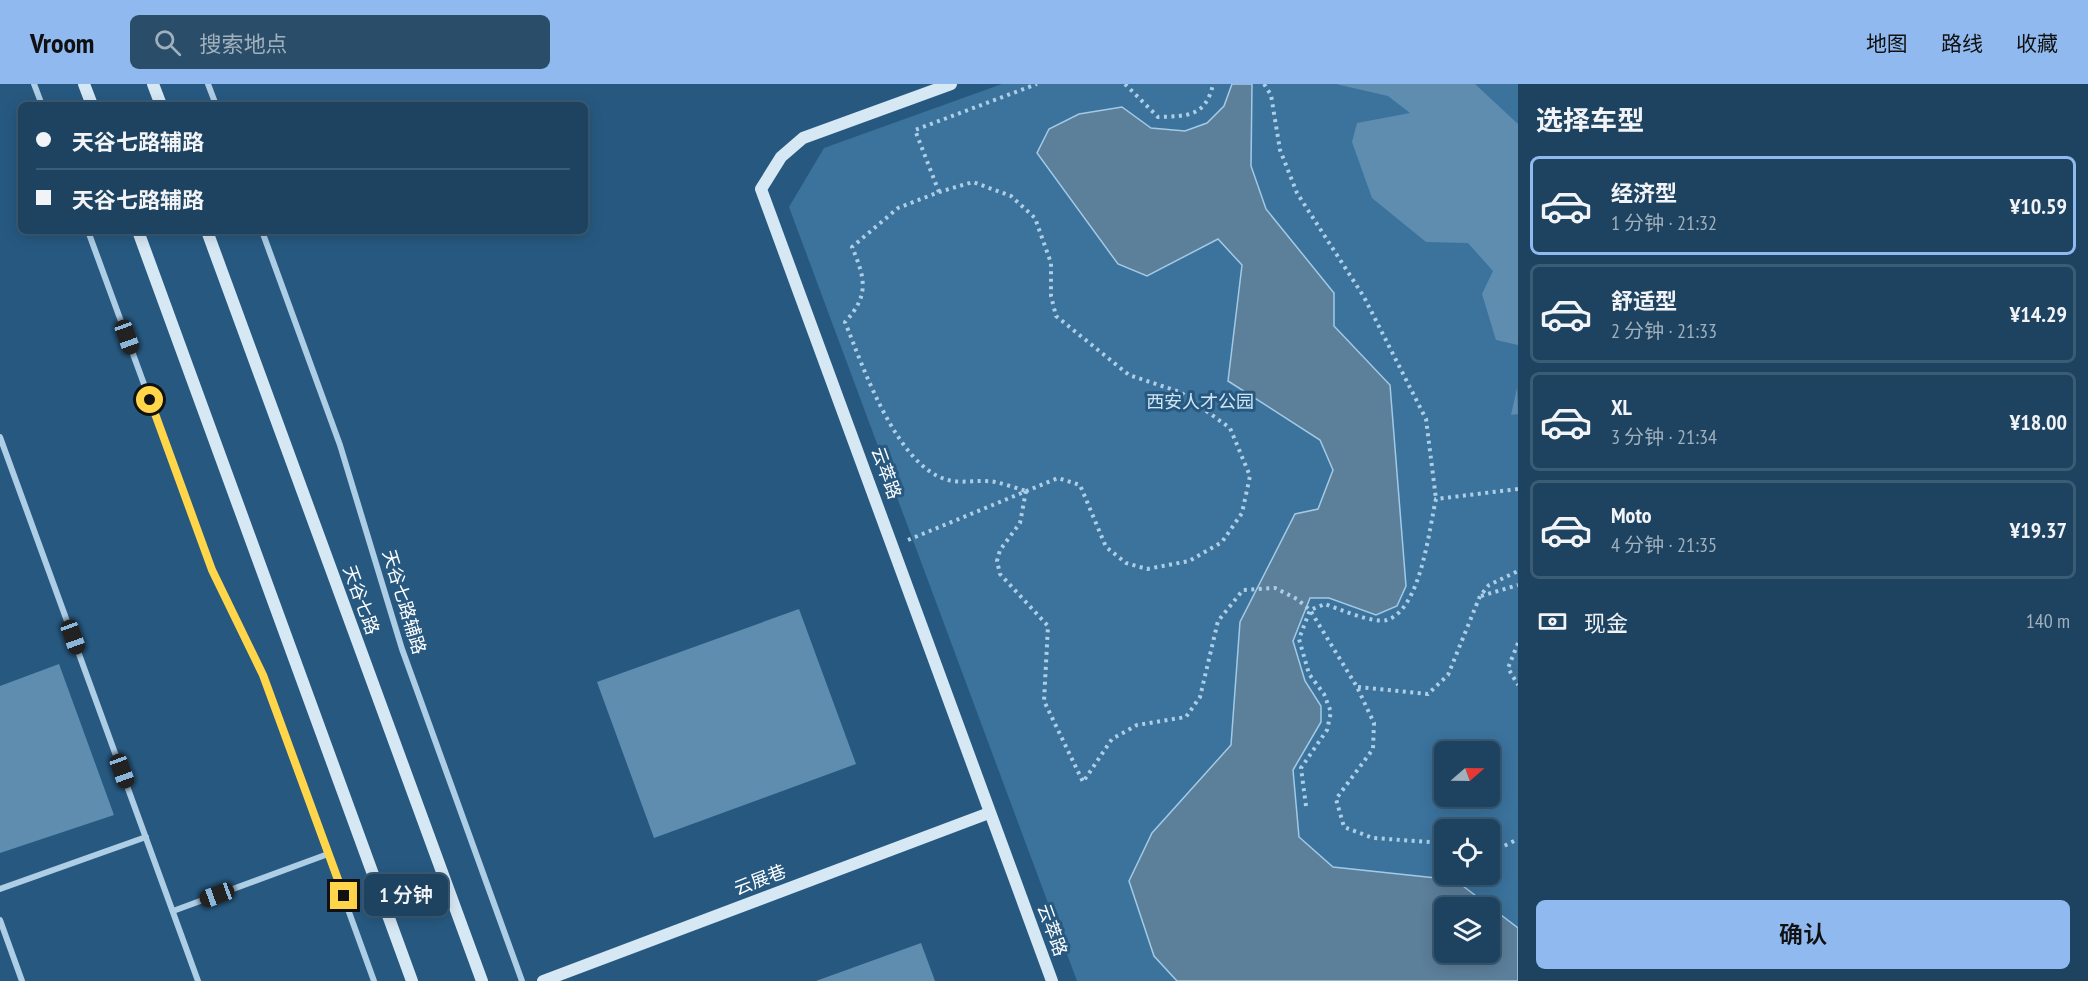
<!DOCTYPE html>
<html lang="zh">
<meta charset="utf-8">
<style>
:root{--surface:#1d4360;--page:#2a4e69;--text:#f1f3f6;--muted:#a0b0bd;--line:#3b5c75;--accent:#90b9f0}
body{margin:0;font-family:"PT Sans Narrow","Noto Sans SC",sans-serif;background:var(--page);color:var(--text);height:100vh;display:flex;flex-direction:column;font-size:22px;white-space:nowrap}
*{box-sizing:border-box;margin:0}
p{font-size:20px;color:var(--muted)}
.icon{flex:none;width:33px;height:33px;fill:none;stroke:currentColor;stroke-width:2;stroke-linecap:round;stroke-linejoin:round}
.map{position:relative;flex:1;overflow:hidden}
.side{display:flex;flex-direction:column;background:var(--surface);width:570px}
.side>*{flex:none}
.hud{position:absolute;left:18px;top:18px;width:570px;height:132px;border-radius:9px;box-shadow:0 3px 15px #0003,0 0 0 2px var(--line);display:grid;align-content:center;height:132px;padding:0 18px;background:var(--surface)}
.needle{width:39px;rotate:70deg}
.controls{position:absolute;left:1434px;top:657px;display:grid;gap:12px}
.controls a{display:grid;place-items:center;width:66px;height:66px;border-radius:9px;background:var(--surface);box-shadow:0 3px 15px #0003,0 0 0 2px var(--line);font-size:30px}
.end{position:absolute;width:27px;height:27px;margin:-14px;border:8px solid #ffd54a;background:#111;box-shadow:0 0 0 3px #111}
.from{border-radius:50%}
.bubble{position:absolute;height:42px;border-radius:9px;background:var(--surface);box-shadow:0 3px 15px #0003,0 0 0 2px var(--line);font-size:20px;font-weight:600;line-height:42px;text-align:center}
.car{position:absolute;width:18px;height:36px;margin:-18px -9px;border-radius:8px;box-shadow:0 0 4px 2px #0007;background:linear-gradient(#222 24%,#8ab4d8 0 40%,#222 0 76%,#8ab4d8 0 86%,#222 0)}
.hud b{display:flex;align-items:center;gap:21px;height:57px;font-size:22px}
.hud b+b{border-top:2px solid var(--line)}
.hud i{width:15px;height:15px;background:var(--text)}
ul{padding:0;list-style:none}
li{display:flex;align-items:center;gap:18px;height:99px;margin:0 12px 9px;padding:0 6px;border:3px solid var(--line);border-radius:9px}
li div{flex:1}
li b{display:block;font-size:22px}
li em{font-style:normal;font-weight:600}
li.selected{border-color:var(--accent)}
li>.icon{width:54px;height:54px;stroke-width:1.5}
h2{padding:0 18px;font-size:27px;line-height:72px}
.pay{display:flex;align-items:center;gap:15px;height:66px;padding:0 18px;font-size:22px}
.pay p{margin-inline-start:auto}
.cta{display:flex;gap:12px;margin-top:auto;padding:12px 18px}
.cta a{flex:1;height:69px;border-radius:9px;background:var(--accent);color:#111;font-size:24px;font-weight:600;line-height:69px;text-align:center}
header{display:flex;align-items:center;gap:36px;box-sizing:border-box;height:84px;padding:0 30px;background:var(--accent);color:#111}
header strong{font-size:28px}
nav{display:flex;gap:33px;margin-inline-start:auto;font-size:21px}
.search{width:420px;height:54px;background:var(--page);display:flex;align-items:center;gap:15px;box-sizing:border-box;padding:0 21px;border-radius:9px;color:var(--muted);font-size:22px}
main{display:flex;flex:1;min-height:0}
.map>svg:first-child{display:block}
</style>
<header>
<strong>Vroom</strong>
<div class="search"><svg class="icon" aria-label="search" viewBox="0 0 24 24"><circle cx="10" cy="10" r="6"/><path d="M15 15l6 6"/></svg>搜索地点</div>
<nav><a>地图</a><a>路线</a><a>收藏</a></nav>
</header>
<main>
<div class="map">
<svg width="1518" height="897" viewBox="0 0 1518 897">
<rect width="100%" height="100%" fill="#275980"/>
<path fill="#3b739d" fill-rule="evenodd" d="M1002 0H1518V897H1077L789 123 824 64ZM1444 668H1490V712H1444ZM1444 746H1490V790H1444ZM1444 824H1490V868H1444Z"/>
<path fill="#5c7f9a" stroke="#a2cae6" stroke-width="1.5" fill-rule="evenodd" d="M1232 0H1252L1251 82 1266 125 1334 209V242L1390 301 1406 502 1397 522 1376 531 1329 514H1310L1293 557 1305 597 1321 622V638L1293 686 1299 753 1333 783 1455 796 1518 844V897H1177L1154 872 1129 797 1152 749 1231 661 1240 538 1295 430 1318 425 1333 386 1320 356 1228 297 1242 181 1218 155 1147 192 1118 180 1037 69 1049 45 1079 30 1122 23 1151 44 1185 47 1207 39 1224 22ZM1444 824H1490V868H1444Z"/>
<g fill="#5f8db0">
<polygon points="1336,0 1475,0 1518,40 1518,261 1496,256 1482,210 1493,187 1468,159 1426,158 1372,114 1352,58 1357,39 1410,29 1388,12"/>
<polygon points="1517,304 1518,330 1511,331"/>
<polygon points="799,525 856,680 654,754 597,598"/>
<polygon points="59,580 114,731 0,769 0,602"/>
<polygon points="921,859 935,897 816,897"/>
</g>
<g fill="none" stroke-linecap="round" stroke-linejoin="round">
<g stroke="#aecee6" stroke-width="4" stroke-dasharray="3 4.5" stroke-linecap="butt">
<path d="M1125 0 1158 33C1187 32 1206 33 1213 0"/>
<polyline points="1264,0 1271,11 1280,66 1297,109 1364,213 1426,335 1436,415"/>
<polyline points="939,108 915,46 1037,0"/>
<polyline points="1026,407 1020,439 1000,466 997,477 1000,490 1048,542 1044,617 1083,698 1112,655 1137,641 1186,633 1200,613 1218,537 1243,506 1275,504 1297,515 1310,526 1357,603 1374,639 1373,665 1336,715 1344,743 1373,754 1444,759"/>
<path d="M908 456 1058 394 1080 401 1106 463 1126 479 1147 485 1189 477 1222 458 1242 429 1250 392 1230 344 1180 308 1129 291 1056 232 1051 212V179L1035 134 1011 112 973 98 939 108 898 124 852 163C865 194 870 211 845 238 863 283 897 383 948 396 963 400 980 395 995 398 1005 400 1016 404 1026 407"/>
<polyline points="1481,512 1518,501"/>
<polyline points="1518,559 1508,584 1518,601"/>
<polyline points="1358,603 1428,610 1448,591 1480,512 1489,501 1518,487"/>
<path d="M1306 722 1301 684 1327 646 1331 628 1324 610 1309 590 1299 555 1310 526 1325 520C1339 525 1374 540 1387 536 1421 525 1429 445 1436 415L1518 405"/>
<polyline points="1490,762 1502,763 1518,755"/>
</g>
<g stroke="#aecee6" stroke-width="6">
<polyline points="34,0 42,21"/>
<polyline points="208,0 216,21"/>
<polyline points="88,147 212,486 263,591 374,897"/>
<polyline points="262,147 340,361 402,565 522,897"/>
<polyline points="0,353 198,897"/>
<polyline points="0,805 146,753"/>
<polyline points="173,827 328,770"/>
<polyline points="0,836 22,897"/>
</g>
<g stroke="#d7e8f5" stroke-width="12">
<polyline points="84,0 92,21"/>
<polyline points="153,0 161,21"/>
<polyline points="951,0 803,54 781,73 761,105 1052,897"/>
<polyline points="138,147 412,897"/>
<polyline points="207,147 482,897"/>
<polyline points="543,897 989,729"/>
</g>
</g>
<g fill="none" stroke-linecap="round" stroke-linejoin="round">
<polyline stroke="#ffd54a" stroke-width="8" points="150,316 212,486 263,591 344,812"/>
</g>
<g text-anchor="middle" stroke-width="6" stroke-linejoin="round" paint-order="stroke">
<g font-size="18" fill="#d1e6f5" stroke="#275980">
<text x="1200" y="324">西安人才公园</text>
</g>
<g font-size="18" fill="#fff" stroke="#275980">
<text transform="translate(886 389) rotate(70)" y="6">云萃路</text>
<text transform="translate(361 516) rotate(70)" y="6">天谷七路</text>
<text transform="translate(404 518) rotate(73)" y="6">天谷七路辅路</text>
<text transform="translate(760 796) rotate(-21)" y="6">云展巷</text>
<text transform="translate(1052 846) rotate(70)" y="6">云萃路</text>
</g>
</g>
</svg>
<div class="controls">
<a><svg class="needle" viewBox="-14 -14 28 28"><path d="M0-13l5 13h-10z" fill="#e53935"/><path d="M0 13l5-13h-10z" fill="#a0b0bd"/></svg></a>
<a><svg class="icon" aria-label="locate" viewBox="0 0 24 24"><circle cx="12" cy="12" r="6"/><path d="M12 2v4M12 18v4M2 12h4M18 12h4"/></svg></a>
<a><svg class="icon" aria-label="layers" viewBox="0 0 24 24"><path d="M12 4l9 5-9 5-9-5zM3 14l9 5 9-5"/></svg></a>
</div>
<i class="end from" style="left:150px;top:316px"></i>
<i class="end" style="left:344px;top:812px"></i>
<div class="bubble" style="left:364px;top:790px;width:84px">1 分钟</div>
<i class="car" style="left:127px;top:253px;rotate:160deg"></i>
<i class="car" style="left:73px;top:553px;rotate:160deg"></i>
<i class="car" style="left:122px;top:687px;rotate:160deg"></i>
<i class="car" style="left:217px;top:811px;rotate:250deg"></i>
<div class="hud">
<b><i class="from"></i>天谷七路辅路</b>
<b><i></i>天谷七路辅路</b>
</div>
</div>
<section class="side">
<h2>选择车型</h2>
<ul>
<li class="selected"><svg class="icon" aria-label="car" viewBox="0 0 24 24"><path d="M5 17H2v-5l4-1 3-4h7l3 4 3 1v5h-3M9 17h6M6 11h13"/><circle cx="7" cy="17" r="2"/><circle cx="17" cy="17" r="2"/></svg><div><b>经济型</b><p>1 分钟 · 21:32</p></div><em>¥10.59</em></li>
<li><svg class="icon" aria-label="car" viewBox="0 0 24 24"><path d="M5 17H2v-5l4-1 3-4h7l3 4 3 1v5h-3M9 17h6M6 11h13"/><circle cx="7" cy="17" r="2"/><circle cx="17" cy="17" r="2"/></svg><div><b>舒适型</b><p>2 分钟 · 21:33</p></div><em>¥14.29</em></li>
<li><svg class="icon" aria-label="car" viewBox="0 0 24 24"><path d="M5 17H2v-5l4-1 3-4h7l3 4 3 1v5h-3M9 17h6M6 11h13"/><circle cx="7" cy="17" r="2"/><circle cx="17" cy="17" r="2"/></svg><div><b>XL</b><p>3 分钟 · 21:34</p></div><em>¥18.00</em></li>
<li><svg class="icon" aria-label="car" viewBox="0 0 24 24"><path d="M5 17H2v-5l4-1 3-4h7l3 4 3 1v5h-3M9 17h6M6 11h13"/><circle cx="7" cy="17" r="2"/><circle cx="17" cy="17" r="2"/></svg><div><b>Moto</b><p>4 分钟 · 21:35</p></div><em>¥19.37</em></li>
</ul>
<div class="pay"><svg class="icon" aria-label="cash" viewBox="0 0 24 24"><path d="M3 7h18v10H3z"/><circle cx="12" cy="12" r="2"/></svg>现金<p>140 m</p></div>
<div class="cta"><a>确认</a></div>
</section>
</main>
